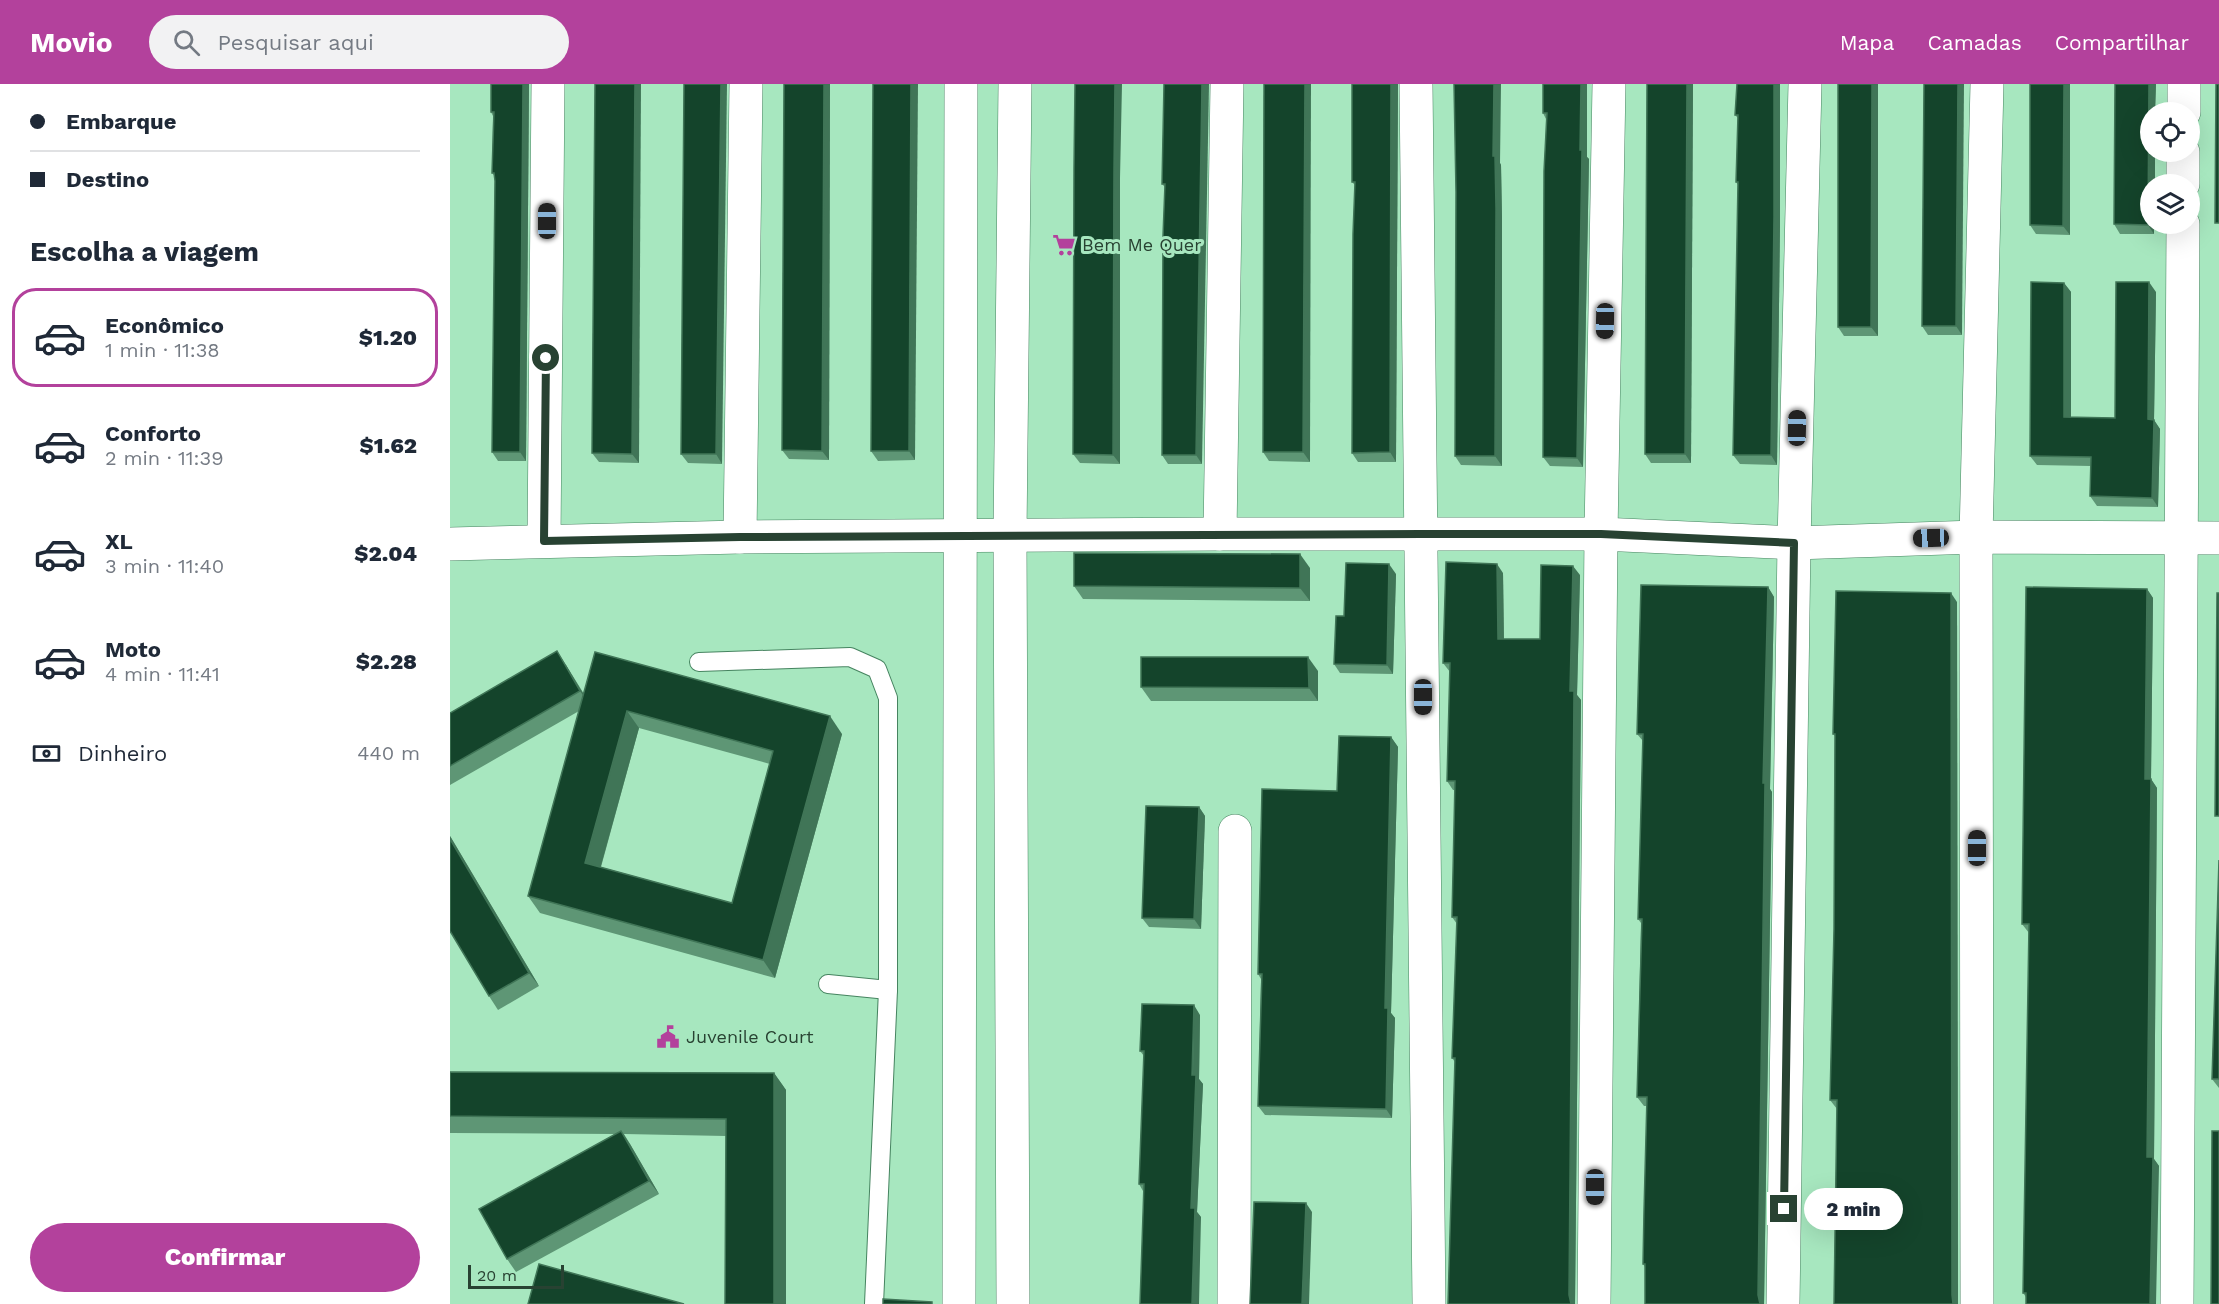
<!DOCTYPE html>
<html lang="pt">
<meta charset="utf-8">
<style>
:root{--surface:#fff;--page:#f2f2f3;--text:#1f2937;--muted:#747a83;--line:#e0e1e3;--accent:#b3419c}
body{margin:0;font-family:"Work Sans",sans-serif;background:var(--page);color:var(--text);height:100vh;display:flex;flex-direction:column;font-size:22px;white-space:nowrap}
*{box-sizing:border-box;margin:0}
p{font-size:20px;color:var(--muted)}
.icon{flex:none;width:33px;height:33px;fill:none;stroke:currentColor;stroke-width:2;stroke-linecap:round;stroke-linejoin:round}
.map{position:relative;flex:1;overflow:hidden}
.details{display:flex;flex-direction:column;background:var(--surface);width:450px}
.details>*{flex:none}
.banner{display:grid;align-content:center;height:132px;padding:0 30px;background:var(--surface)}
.controls{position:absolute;left:1690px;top:18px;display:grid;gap:12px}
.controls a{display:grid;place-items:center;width:60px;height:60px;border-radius:50%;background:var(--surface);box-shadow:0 6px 24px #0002;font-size:30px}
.scale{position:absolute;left:18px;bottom:15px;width:96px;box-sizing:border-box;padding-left:6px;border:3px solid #284232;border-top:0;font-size:16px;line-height:21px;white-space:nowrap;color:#284232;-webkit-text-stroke:4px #a7e7bf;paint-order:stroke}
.end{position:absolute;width:27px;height:27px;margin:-14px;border:8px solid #284232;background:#fff;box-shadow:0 0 0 3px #fff}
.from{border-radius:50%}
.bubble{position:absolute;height:42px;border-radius:21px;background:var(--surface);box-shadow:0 6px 24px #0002;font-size:20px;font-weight:800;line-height:42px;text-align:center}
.car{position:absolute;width:18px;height:36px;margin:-18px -9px;border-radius:8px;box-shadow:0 0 4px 2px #0007;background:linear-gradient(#222 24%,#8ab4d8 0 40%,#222 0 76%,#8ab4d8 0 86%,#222 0)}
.banner b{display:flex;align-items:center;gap:21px;height:57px;font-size:22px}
.banner b+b{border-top:2px solid var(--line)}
.banner i{width:15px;height:15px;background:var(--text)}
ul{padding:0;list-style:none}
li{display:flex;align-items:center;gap:18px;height:99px;margin:0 12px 9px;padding:0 18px;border:3px solid transparent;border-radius:24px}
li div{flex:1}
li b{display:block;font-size:22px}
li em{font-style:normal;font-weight:800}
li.current{border-color:var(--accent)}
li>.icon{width:54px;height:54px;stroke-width:1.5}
h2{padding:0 30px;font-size:27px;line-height:72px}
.pay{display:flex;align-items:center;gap:15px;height:66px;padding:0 30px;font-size:22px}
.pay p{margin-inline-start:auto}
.cta{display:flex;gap:12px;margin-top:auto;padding:12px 30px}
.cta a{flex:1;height:69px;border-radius:36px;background:var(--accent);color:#fff;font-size:24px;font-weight:800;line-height:69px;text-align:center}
header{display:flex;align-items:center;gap:36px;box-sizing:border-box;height:84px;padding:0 30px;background:var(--accent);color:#fff}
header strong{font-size:28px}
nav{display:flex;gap:33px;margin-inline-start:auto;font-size:21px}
.search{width:420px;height:54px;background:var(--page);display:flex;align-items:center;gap:15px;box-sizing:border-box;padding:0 21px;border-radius:33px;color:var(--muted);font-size:22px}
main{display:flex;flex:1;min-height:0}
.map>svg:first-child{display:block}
</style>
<header>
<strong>Movio</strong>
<div class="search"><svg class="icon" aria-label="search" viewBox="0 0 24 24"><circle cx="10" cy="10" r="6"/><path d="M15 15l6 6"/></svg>Pesquisar aqui</div>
<nav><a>Mapa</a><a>Camadas</a><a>Compartilhar</a></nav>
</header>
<main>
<section class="details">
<div class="banner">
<b><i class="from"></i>Embarque</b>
<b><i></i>Destino</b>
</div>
<h2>Escolha a viagem</h2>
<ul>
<li class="current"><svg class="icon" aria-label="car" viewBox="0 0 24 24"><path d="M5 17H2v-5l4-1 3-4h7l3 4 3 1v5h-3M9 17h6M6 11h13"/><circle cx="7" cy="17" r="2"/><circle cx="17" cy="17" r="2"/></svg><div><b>Econômico</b><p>1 min · 11:38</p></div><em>$1.20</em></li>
<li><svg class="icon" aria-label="car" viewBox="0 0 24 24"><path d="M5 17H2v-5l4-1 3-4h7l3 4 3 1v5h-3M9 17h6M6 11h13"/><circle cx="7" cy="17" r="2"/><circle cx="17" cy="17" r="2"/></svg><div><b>Conforto</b><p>2 min · 11:39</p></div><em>$1.62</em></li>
<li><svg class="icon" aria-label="car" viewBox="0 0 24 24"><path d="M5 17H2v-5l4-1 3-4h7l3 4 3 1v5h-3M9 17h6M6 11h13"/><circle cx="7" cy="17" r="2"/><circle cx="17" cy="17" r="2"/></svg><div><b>XL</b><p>3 min · 11:40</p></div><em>$2.04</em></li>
<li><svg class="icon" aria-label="car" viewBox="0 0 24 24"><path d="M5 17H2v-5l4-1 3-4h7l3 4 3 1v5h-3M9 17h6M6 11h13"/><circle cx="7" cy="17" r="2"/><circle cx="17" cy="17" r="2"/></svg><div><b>Moto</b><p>4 min · 11:41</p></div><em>$2.28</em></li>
</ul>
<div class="pay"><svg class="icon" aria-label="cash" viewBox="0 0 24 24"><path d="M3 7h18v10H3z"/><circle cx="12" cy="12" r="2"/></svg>Dinheiro<p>440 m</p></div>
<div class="cta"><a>Confirmar</a></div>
</section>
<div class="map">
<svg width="1769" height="1220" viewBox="0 0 1769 1220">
<rect width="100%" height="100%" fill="#a7e7bf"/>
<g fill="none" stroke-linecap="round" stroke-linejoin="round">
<g stroke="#468460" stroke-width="20">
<g id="lane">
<polyline points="249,578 400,573 427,585 438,614 438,906 424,1220"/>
<polyline points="378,900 438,906"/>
</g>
</g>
<g stroke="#468460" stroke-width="34">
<g id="street">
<polyline points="966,0 979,1220"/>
<polyline points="1734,28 1734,0"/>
<polyline points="1733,100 1733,68"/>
<polyline points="770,450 777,0"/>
<polyline points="290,453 296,0"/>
<polyline points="94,457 98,0"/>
<polyline points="0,460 290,453 770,450 1151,450 1344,459 1526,453 1769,454"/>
<polyline points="784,1220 785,747"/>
<polyline points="1144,1220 1151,450 1159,0"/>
<polyline points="1333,1220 1344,459 1355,0"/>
<polyline points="1527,1220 1526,453 1537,0"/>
<polyline points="1727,1220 1733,140"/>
</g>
</g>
<g stroke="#468460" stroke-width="34">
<g id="secondary">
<polyline points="509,1220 511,0"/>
<polyline points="563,1220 560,451 565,0"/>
</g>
</g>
<use href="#lane" stroke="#fff" stroke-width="18"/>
<use href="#street" stroke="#fff" stroke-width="33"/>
<use href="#secondary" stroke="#fff" stroke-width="33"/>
</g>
<g fill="#5e9675" fill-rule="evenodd">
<polygon points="41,0 79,0 76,377 48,377 42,368 45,92 42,89 43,32 41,28"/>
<polygon points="145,0 189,379 149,378 142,369"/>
<polygon points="234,0 272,380 238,379 231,370"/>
<polygon points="334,0 380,0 379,376 339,375 332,366"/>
<polygon points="423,0 465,376 428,377 421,367"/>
<polygon points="714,0 752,380 718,380 712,371 715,103 712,100"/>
<polygon points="814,0 860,378 819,377 813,368"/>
<polygon points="902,0 948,0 946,378 908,378 902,369 905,101 902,98"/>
<polygon points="1093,0 1137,0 1137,73 1139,75 1133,383 1100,382 1093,373 1096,35 1093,29"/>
<polygon points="1197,0 1243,0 1241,379 1201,379 1195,370"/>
<polygon points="1287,0 1330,0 1330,141 1327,381 1290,380 1283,371 1288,101 1286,98 1288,34 1285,31"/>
<polygon points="1388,0 1428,0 1428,252 1394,252 1388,243"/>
<polygon points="1474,0 1512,251 1478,251 1472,242"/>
<polygon points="1580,0 1620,0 1620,151 1586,150 1580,141"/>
<polygon points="1665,0 1706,0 1705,28 1701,68 1705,68 1705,100 1701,100 1704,150 1670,150 1664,140"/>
<polygon points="1050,79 1051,81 1052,134 1052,382 1011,381 1005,372"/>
<polygon points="670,94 670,380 630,379 623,370"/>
<polygon points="1614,199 1621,208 1621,333 1665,334 1706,208 1704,336 1710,345 1708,423 1647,422 1640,412 1641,382 1587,381 1580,372"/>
<polygon points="860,484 860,517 633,515 624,502"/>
<polygon points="1053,489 1054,555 1090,555 1130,491 1127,611 1131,616 1125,1220 998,1220 1005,978 1002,974 1007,840 1002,833 1005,706 1003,706 997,697 1000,588 993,579"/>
<polygon points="946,490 943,590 890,589 884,580 894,532"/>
<polygon points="1318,503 1324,513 1320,705 1322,708 1314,1220 1195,1183 1193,1180 1197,1022 1194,1022 1187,1013 1191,839 1188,835 1193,657 1187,650"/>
<polygon points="1697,505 1703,514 1701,695 1707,704 1704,1075 1709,1082 1576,1213 1573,1209 1579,849 1572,840"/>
<polygon points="1507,518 1508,1220 1384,1220 1387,1025 1380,1016 1384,845 1385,652 1383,650"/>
<path d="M116 581 134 610 392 650 325 894 90 829 78 812 129 627 0 701V629ZM189 644 320 680 282 819 151 783Z"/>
<polygon points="868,587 868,617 701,617 691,603"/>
<polygon points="941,653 948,663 941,929 945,934 942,1034 815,1031 808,1022 811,895 808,890 887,707"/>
<polygon points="749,723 755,732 751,845 699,843 692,834"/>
<polygon points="0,752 89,902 48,926 39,912"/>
<polygon points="1769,776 1769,1004 1762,995"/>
<polygon points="750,931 749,995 753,1000 747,1128 751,1133 693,1107 689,1100 694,972 690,967"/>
<polygon points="0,988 324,989 336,1006 336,1220 275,1220 276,1052 174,1050 180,1060 209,1110 66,1188 57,1175 164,1050 0,1049"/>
</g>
<g fill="#407557">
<polygon points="73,0 79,0 76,377 70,368"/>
<polygon points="185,0 191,0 189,379 182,370"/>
<polygon points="271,0 277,0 272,380 266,370"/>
<polygon points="374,0 380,0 379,376 372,367"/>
<polygon points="461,0 468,0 465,376 459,367"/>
<polygon points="665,0 672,0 670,94 670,380 663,371 664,85"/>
<polygon points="752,0 759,0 752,380 746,371"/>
<polygon points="855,0 861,0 860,378 853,368"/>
<polygon points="941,0 948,0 946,378 940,368"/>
<polygon points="1044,0 1051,0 1050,79 1051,81 1052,134 1052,382 1045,372 1043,72"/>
<polygon points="1131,0 1137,0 1137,73 1139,75 1133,383 1127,374"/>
<polygon points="1237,0 1243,0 1241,379 1235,370"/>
<polygon points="1324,0 1330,0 1330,141 1327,381 1321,371"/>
<polygon points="1422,0 1428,0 1428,252 1421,243"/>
<polygon points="1508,0 1514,0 1512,251 1506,242"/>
<polygon points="1614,0 1620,0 1620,151 1613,142"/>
<polygon points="1699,0 1706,0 1705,28 1701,28 1701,68 1705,68 1705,100 1701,100 1701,140 1704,140 1704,150 1698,141"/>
<polygon points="1699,198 1706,208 1704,336 1710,345 1708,423 1702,414 1698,335"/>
<polygon points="1614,199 1621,208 1621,342 1614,333"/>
<polygon points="850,470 860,484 860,517 850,504"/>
<polygon points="939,480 946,490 943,590 937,581"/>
<polygon points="1047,480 1053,489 1054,564 1048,555"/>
<polygon points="1123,482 1130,491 1127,611 1131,616 1125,1220 1121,1220 1119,1211 1120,607"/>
<polygon points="1318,503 1324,513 1320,705 1322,708 1314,1220 1310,1220 1308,1211 1313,699"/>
<polygon points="1697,505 1703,514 1701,695 1707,704 1704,1075 1709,1082 1706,1220 1700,1220 1697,1073 1695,695"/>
<polygon points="1501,509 1507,518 1508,1220 1503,1220 1502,1211"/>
<polygon points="107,567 116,581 140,621 130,607"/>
<polygon points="858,573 868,587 868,617 859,604"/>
<polygon points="177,627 189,644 147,796 135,779"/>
<polygon points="380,632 392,650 325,894 313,876"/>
<polygon points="941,653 948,663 941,929 945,934 942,1034 936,1025 935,924"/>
<polygon points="749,723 755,732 751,845 744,835"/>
<polygon points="0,752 89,902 79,889 0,755"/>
<polygon points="744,921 750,931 749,995 753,1000 747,1128 751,1133 749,1220 742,1220 741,1124"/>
<polygon points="324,989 336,1006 336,1220 324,1220"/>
<polygon points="171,1047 180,1060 209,1110 199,1097"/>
<polygon points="856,1119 862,1128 859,1220 852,1220"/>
</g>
<g fill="#14442b" stroke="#407557" stroke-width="1.5" fill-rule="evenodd">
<polygon points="41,0 73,0 70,368 42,368 45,97 44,89 42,89 44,28 41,28"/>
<polygon points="145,0 185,0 182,370 142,369"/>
<polygon points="234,0 271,0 266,370 231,370"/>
<polygon points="334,0 374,0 372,367 332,366"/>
<polygon points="423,0 461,0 459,367 421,367"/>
<polygon points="625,0 665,0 664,85 663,371 623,370 624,84"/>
<polygon points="714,0 752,0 746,371 712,371 713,152 715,100 712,100"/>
<polygon points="814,0 855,0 853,368 813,368"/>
<polygon points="902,0 941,0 940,368 902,369 903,150 905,98 902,98"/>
<polygon points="1004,0 1044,0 1043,72 1045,72 1046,125 1045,372 1005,372 1006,108"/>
<polygon points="1093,0 1131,0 1130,66 1132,66 1127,374 1093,373 1094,87 1097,29 1093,29"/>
<polygon points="1197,0 1237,0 1235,370 1195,370"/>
<polygon points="1287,0 1324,0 1324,132 1321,371 1283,371 1288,98 1286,98 1288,31 1285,31"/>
<polygon points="1388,0 1422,0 1421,243 1388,243"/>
<polygon points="1474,0 1508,0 1506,242 1472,242"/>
<polygon points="1580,0 1614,0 1613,142 1580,141"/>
<polygon points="1665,0 1699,0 1698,141 1664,140"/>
<polygon points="1766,0 1769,0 1769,139 1765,139"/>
<polygon points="1581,198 1614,199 1614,333 1665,334 1666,198 1699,198 1698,335 1704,336 1702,414 1640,412 1641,373 1580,372"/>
<polygon points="624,469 850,470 850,504 624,502"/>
<polygon points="996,478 1047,480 1048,555 1090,555 1091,481 1123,482 1120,607 1124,607 1119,1211 1121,1220 998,1220 1005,974 1002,974 1007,833 1002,833 1005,697 997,697 1000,579 993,579"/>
<polygon points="896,479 939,480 937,581 884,580 886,532 894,532"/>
<polygon points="1191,501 1318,503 1313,699 1315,699 1308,1211 1310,1220 1195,1220 1195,1180 1193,1180 1194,1127 1197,1013 1187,1013 1192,835 1188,835 1193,650 1187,650"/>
<polygon points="1576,503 1697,505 1695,695 1701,695 1697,1073 1703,1073 1700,1220 1576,1220 1576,1209 1573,1209 1579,840 1572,840"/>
<polygon points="1386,507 1501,509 1502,1211 1503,1220 1384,1220 1387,1016 1380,1016 1384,845 1385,650 1383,650"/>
<polygon points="1767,509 1769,509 1769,732 1765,732"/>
<polygon points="107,567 130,607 0,682 0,629"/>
<path d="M145 568 380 632 313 876 78 812ZM177 627 323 667 282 819 135 779Z"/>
<polygon points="691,573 858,573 859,604 691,603"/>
<polygon points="889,652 941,653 935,924 938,924 936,1025 808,1022 812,890 808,890 812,705 887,707"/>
<polygon points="696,722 749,723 744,835 692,834"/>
<polygon points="0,755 79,889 39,912 0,847"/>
<polygon points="1769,776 1769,995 1762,995"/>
<polygon points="692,920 744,921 742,991 746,991 741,1124 745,1124 742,1220 690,1220 694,1100 689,1100 694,967 690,967"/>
<polygon points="0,988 324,989 324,1220 275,1220 276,1035 0,1032"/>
<polygon points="171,1047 199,1097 57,1175 29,1125"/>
<polygon points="1762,1047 1769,1047 1769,1220 1761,1220"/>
<polygon points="804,1118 856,1119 852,1220 800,1220"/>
<polygon points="89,1180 234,1220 78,1220"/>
<polygon points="433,1215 482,1218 482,1220 433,1220"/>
</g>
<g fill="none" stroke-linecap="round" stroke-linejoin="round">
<polyline stroke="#284232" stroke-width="8" points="96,274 94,457 290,453 971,450 1151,450 1344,459 1334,1125"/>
</g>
<defs>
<g id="supermarket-bare" transform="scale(1.8)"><path d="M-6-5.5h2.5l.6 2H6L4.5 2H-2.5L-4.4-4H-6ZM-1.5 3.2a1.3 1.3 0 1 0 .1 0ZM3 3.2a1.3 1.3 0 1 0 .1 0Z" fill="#b3419c" stroke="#a7e7bf" stroke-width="2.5" paint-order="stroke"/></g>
<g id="civic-bare" transform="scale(1.8)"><path d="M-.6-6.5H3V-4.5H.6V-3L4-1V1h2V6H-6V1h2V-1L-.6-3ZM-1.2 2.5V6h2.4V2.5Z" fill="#b3419c" stroke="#a7e7bf" stroke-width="2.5" paint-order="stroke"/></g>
</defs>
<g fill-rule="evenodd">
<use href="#supermarket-bare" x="614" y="161"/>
<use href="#civic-bare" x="218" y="953"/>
</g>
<g text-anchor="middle" stroke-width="6" stroke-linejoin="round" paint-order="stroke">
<g font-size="18" fill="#284232" stroke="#a7e7bf" text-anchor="start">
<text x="632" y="167">Bem Me Quer</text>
<text x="236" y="959">Juvenile Court</text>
</g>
</g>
</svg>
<div class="controls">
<a><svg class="icon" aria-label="locate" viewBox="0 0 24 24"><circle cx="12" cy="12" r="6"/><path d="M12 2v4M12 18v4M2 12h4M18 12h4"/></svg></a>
<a><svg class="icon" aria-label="layers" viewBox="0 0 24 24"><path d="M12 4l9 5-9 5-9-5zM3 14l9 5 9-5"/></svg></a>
</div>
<div class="scale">20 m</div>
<i class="end from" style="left:96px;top:274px"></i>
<i class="end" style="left:1334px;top:1125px"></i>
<div class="bubble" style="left:1354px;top:1104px;width:99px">2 min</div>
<i class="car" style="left:97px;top:137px;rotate:0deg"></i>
<i class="car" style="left:1155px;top:237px;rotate:181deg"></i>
<i class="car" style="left:1347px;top:344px;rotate:1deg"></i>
<i class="car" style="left:1481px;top:454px;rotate:268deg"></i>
<i class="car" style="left:973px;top:613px;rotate:180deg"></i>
<i class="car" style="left:1527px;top:764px;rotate:0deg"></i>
<i class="car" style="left:1145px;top:1103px;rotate:180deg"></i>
</div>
</main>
